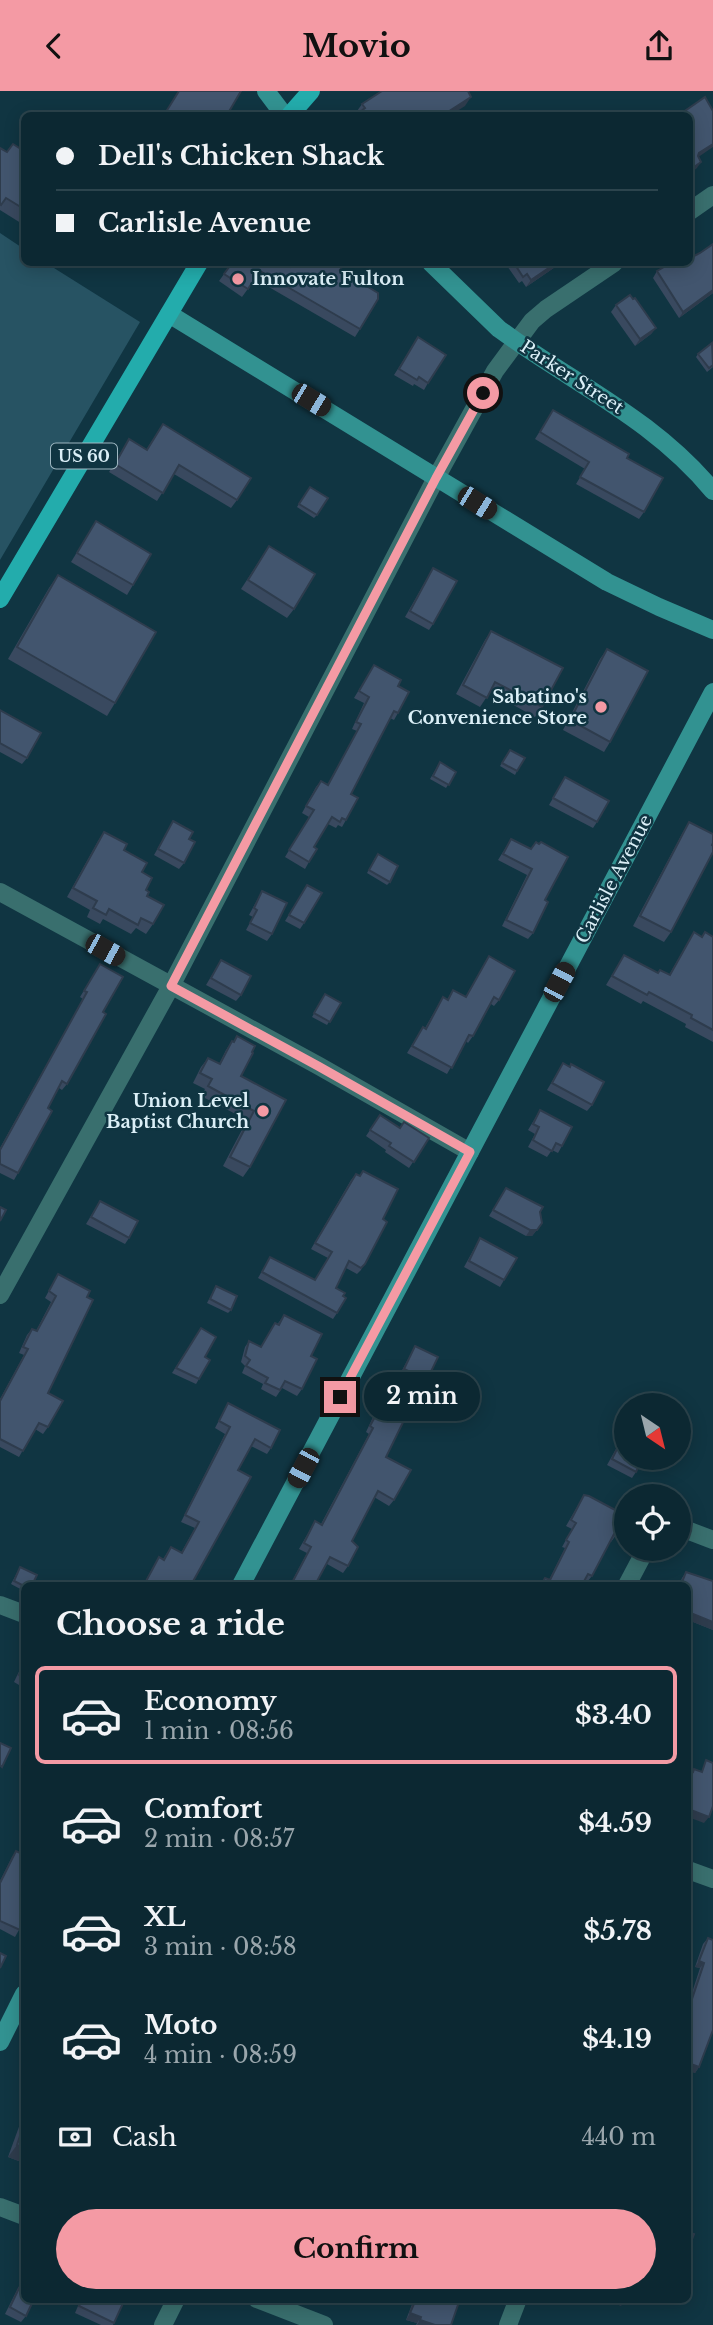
<!DOCTYPE html>
<meta charset="utf-8">
<style>
:root{--surface:#0c2832;--page:#15303a;--text:#f1f3f6;--muted:#9aa6ac;--line:#2c444d;--accent:#f49aa4}
body{margin:0;font-family:"Libre Baskerville",serif;background:var(--page);color:var(--text);height:100vh;display:flex;flex-direction:column;font-size:26px;white-space:nowrap}
*{box-sizing:border-box;margin:0}
p{font-size:23px;color:var(--muted)}
.icon{flex:none;width:38px;height:38px;fill:none;stroke:currentColor;stroke-width:2;stroke-linecap:round;stroke-linejoin:round}
.map{position:relative;flex:1;overflow:hidden}
.details{position:absolute;left:21px;top:1491px;width:670px;height:721px;display:flex;flex-direction:column;background:var(--surface);border-radius:10px;box-shadow:0 4px 18px #0003,0 0 0 2px var(--line)}
.details>*{flex:none}
.banner{position:absolute;left:21px;top:21px;width:672px;height:154px;border-radius:10px;box-shadow:0 4px 18px #0003,0 0 0 2px var(--line);display:grid;align-content:center;height:154px;padding:0 35px;background:var(--surface)}
.needle{width:46px;rotate:145deg}
.tools{position:absolute;left:614px;top:1302px;display:grid;gap:14px}
.tools a{display:grid;place-items:center;width:77px;height:77px;border-radius:50%;background:var(--surface);box-shadow:0 4px 18px #0003,0 0 0 2px var(--line);font-size:35px}
.end{position:absolute;width:32px;height:32px;margin:-16px;border:9px solid #f49aa4;background:#111;box-shadow:0 0 0 4px #111}
.from{border-radius:50%}
.bubble{position:absolute;height:49px;border-radius:24px;background:var(--surface);box-shadow:0 4px 18px #0003,0 0 0 2px var(--line);font-size:23px;font-weight:800;line-height:49px;text-align:center}
.car{position:absolute;width:21px;height:42px;margin:-21px -10px;border-radius:9px;box-shadow:0 0 5px 2px #0007;background:linear-gradient(#222 24%,#8ab4d8 0 40%,#222 0 76%,#8ab4d8 0 86%,#222 0)}
.banner b{display:flex;align-items:center;gap:24px;height:66px;font-size:26px}
.banner b+b{border-top:2px solid var(--line)}
.banner i{width:18px;height:18px;background:var(--text)}
ul{padding:0;list-style:none}
li{display:flex;align-items:center;gap:21px;height:98px;margin:0 14px 10px;padding:0 21px;border:4px solid transparent;border-radius:10px}
li div{flex:1}
li b{display:block;font-size:26px}
li em{font-style:normal;font-weight:800}
li.active{border-color:var(--accent)}
li>.icon{width:63px;height:63px;stroke-width:1.5}
h2{padding:0 35px;font-size:32px;line-height:84px}
.pay{display:flex;align-items:center;gap:18px;height:77px;padding:0 35px;font-size:26px}
.pay p{margin-inline-start:auto}
.action{display:flex;gap:14px;margin-top:auto;padding:14px 35px}
.action a{flex:1;height:80px;border-radius:42px;background:var(--accent);color:#111;font-size:28px;font-weight:800;line-height:80px;text-align:center}
header{display:flex;justify-content:space-between;align-items:center;height:91px;padding:0 35px;background:var(--accent);color:#111;font-size:32px;font-weight:800}
.map>svg:first-child{display:block}
</style>
<header><svg class="icon" aria-label="back" viewBox="0 0 24 24"><path d="M15 5l-7 7 7 7"/></svg>Movio<svg class="icon" aria-label="share" viewBox="0 0 24 24"><path d="M12 15V3M7 8l5-5 5 5M5 13v7h14v-7"/></svg></header>
<div class="map">
<svg width="713" height="2234" viewBox="0 0 713 2234">
<rect width="100%" height="100%" fill="#103542"/>
<polygon fill="#275363" points="0,142 24,158 24,172 46,172 140,231 0,469"/>
<g fill="none" stroke-linecap="round" stroke-linejoin="round">
<g stroke="#396f6e" stroke-width="18">
<polyline points="690,120 713,104"/>
<polyline points="0,801 319,975 470,1061"/>
<polyline points="0,1204 171,895 436,387 495,280 532,230 546,218 614,172"/>
<polyline points="679,1436 713,1449"/>
<polyline points="627,1494 646,1458"/>
<polyline points="0,1514 24,1523"/>
<polyline points="688,1779 713,1788"/>
<polyline points="0,2116 24,2125"/>
<polyline points="257,2208 324,2234"/>
<polyline points="163,2234 176,2208"/>
<polyline points="508,2234 518,2208"/>
</g>
<g stroke="#329291" stroke-width="18">
<polyline points="266,0 284,24"/>
<path d="M431 172 499 238 516 250C585 298 658 333 713 400"/>
<polyline points="169,223 607,491 659,516 713,539"/>
<polyline points="241,1494 713,601"/>
<polyline points="0,1951 24,1903"/>
</g>
<g stroke="#23acac" stroke-width="18">
<polyline points="290,24 311,0"/>
<polyline points="0,508 199,172"/>
</g>
</g>
<g fill="#39495f">
<polygon points="362,13 465,15 356,24 355,23"/>
<polygon points="0,57 7,61 24,60 24,134 0,119"/>
<polygon points="713,153 713,202 679,227 653,187 657,180 690,172"/>
<polygon points="232,172 290,175 292,172 345,172 340,179 360,238 355,246 255,188 242,206 219,190"/>
<polygon points="505,172 561,172 526,196 522,190 519,192"/>
<polygon points="616,214 656,237 651,243 635,255 611,221"/>
<polygon points="418,246 428,292 424,299 414,293 413,295 394,284"/>
<polygon points="698,263 713,276 707,281 696,266"/>
<polygon points="553,319 627,367 644,421 639,428 576,393 585,378 535,348"/>
<polygon points="163,333 237,409 231,417 174,383 157,410 109,381 129,348 146,359"/>
<polygon points="310,396 317,424 314,427 297,416"/>
<polygon points="96,430 133,494 127,504 71,471"/>
<polygon points="269,455 294,518 287,527 241,498"/>
<polygon points="433,477 433,533 429,539 405,526"/>
<polygon points="58,484 115,612 107,625 8,568 49,497"/>
<polygon points="491,540 542,616 535,626 490,601 480,616 456,603 485,549"/>
<polygon points="607,558 610,651 604,661 563,639 600,568"/>
<polygon points="374,574 398,595 398,622 394,629 390,627 351,703 346,729 342,736 338,734 336,737 328,733 314,756 309,771 305,778 285,766 309,726 302,722 316,696 321,690 328,693 357,640 352,638 364,612 354,607"/>
<polygon points="0,619 27,667 22,673 0,661"/>
<polygon points="510,659 517,680 515,684 500,675"/>
<polygon points="440,671 456,681 446,697 430,688"/>
<polygon points="565,686 597,731 593,737 549,714"/>
<polygon points="173,730 189,748 184,772 179,778 154,764"/>
<polygon points="689,731 712,754 671,841 664,851 633,835 683,741"/>
<polygon points="104,741 124,759 142,781 153,833 146,843 136,837 131,843 103,828 100,833 87,826 90,819 67,806 98,750"/>
<polygon points="511,748 531,758 536,751 545,809 533,842 528,848 502,835 527,784 498,769"/>
<polygon points="375,767 390,791 387,794 367,782"/>
<polygon points="307,794 304,832 300,838 285,830"/>
<polygon points="262,800 272,843 267,850 246,839 253,826 249,824"/>
<polygon points="694,841 702,846 713,846 713,951 685,936 686,933 643,910 641,913 606,894 624,864 657,882 669,884"/>
<polygon points="489,865 499,909 494,915 491,913 473,945 468,952 466,950 447,983 407,962 423,936 425,937 443,906 447,909 453,899 466,906"/>
<polygon points="221,869 241,904 236,910 206,894"/>
<polygon points="100,873 103,921 67,993 62,999 59,997 48,1017 18,1082 14,1089 0,1082 0,1057 83,908 80,906"/>
<polygon points="325,903 341,912 327,934 312,926"/>
<polygon points="237,945 241,985 286,1009 250,1076 243,1086 223,1075 247,1029 201,1005 205,998 193,992 201,976 208,967 219,973 226,959 232,950 233,951"/>
<polygon points="563,972 592,1014 587,1020 547,999"/>
<polygon points="540,1019 562,1055 558,1062 552,1059 547,1066 528,1056 535,1043 528,1039"/>
<polygon points="380,1024 400,1037 429,1047 409,1077 385,1061 386,1059 366,1045"/>
<polygon points="363,1080 383,1128 361,1179 357,1183 346,1177 336,1197 343,1205 337,1222 333,1228 258,1187 270,1166 315,1189 328,1167 311,1158 351,1089 356,1083 360,1085"/>
<polygon points="506,1097 540,1121 542,1132 532,1145 526,1145 489,1125"/>
<polygon points="100,1110 129,1147 125,1153 86,1133"/>
<polygon points="480,1147 504,1189 500,1196 464,1176"/>
<polygon points="58,1183 87,1206 48,1302 48,1336 43,1343 35,1338 19,1366 0,1356 0,1308 24,1264 19,1262 27,1244 32,1238 36,1240 51,1211 45,1207"/>
<polygon points="216,1195 231,1219 228,1222 207,1212"/>
<polygon points="284,1224 311,1265 302,1298 297,1305 282,1297 276,1306 261,1298 263,1293 242,1282 245,1275 241,1271 245,1256 249,1250 261,1256"/>
<polygon points="201,1237 199,1288 196,1293 172,1282"/>
<polygon points="415,1255 427,1289 422,1295 399,1285"/>
<polygon points="389,1304 386,1366 394,1409 389,1415 374,1406 352,1450 348,1475 343,1482 327,1473 315,1494 290,1494 307,1462 299,1458 315,1430 321,1433 369,1343 366,1341 373,1326 378,1320 380,1321"/>
<polygon points="228,1312 271,1357 267,1363 251,1355 238,1379 191,1494 143,1494 159,1466 163,1468 171,1456 181,1462 195,1437 181,1431 225,1343 215,1337"/>
<polygon points="626,1340 636,1381 632,1387 607,1374"/>
<polygon points="584,1404 616,1427 616,1444 611,1451 610,1450 592,1485 587,1491 585,1490 582,1494 540,1494 545,1487 549,1489 565,1457 562,1456 572,1438 566,1435"/>
<polygon points="20,1476 24,1494 24,1500 11,1493"/>
<polygon points="686,1481 713,1490 713,1539 688,1529 688,1494 679,1494 682,1487"/>
<polygon points="24,1570 24,1597 14,1591"/>
<polygon points="24,1752 24,1830 15,1846 0,1838 0,1790 12,1766 16,1760 19,1762"/>
<polygon points="708,1847 699,1976 695,1982 688,1979 688,1914 700,1877 695,1876 703,1853"/>
<polygon points="24,2022 24,2072 8,2066"/>
<polygon points="22,2191 26,2225 21,2231 5,2223 18,2197"/>
<polygon points="81,2208 125,2208 113,2234 101,2234 75,2222"/>
<polygon points="414,2208 460,2208 451,2234 416,2234 417,2232 406,2229"/>
</g>
<g fill="#2e3c4d">
<polygon points="471,6 465,15 451,24 443,24"/>
<polygon points="713,53 713,56 694,69 699,62"/>
<polygon points="701,71 697,77 690,83 690,79"/>
<polygon points="556,172 561,172 526,196 531,189"/>
<polygon points="713,199 713,202 679,227 683,221"/>
<polygon points="656,237 651,243 635,255 640,248"/>
<polygon points="530,1139 537,1139 532,1145 526,1145"/>
<polygon points="688,1521 713,1531 713,1539 688,1529"/>
<polygon points="688,1718 709,1726 704,1732 688,1726"/>
<polygon points="699,1870 704,1872 700,1877 695,1876"/>
<polygon points="688,1972 699,1976 695,1982 688,1979"/>
<polygon points="17,2054 24,2056 24,2072 8,2066"/>
<polygon points="603,2208 626,2208 621,2215"/>
<polygon points="410,2222 421,2226 417,2232 406,2229"/>
<polygon points="420,2229 435,2234 417,2234"/>
</g>
<g fill="#42556e" stroke="#2e3c4d" stroke-width="2">
<polygon points="179,0 241,0 227,24 164,24"/>
<polygon points="382,0 468,0 471,6 443,24 356,24 365,17 362,13"/>
<polygon points="705,6 713,20 713,53 699,62 698,65 701,71 690,79 690,24 684,24 682,22"/>
<polygon points="13,53 24,60 24,118 6,107 1,114 0,113 0,57 7,61"/>
<polygon points="713,153 713,199 683,221 657,180 671,172 690,172 690,167 700,162"/>
<polygon points="232,172 284,172 290,176 293,172 345,172 340,179 378,202 378,208 360,238 260,180 248,198 224,183"/>
<polygon points="514,172 556,172 531,189 527,183 523,186"/>
<polygon points="630,204 633,208 635,207 656,237 640,248 616,214"/>
<polygon points="418,246 446,264 428,292 419,286 417,289 399,278"/>
<polygon points="712,252 713,274 709,277 698,263"/>
<polygon points="553,319 629,363 627,367 663,387 644,421 580,386 589,371 540,341"/>
<polygon points="163,333 251,387 237,409 179,374 163,402 115,373 129,348 147,359"/>
<polygon points="310,396 328,407 317,424 299,413"/>
<polygon points="96,430 151,463 133,494 77,462"/>
<polygon points="269,455 315,483 294,518 248,489"/>
<polygon points="433,477 457,490 433,533 410,520"/>
<polygon points="58,484 156,541 115,612 17,556"/>
<polygon points="491,540 563,577 542,616 495,591 487,607 463,594"/>
<polygon points="607,558 648,580 610,651 570,629"/>
<polygon points="374,574 401,589 398,595 409,601 398,622 394,620 351,703 358,707 346,729 342,727 340,731 332,726 314,756 317,758 309,771 289,759 314,719 306,715 321,690 328,694 361,633 356,631 369,606 359,600"/>
<polygon points="0,619 41,642 27,667 0,652"/>
<polygon points="510,659 525,667 517,680 502,672"/>
<polygon points="440,671 456,681 449,694 433,685"/>
<polygon points="565,686 609,710 597,731 553,707"/>
<polygon points="173,730 193,741 189,748 195,751 184,772 158,758"/>
<polygon points="689,731 713,743 713,752 712,754 713,755 713,761 671,841 640,825"/>
<polygon points="104,741 127,753 124,759 147,772 142,781 152,787 146,799 149,801 147,805 164,814 153,833 141,827 138,834 109,818 106,824 93,817 97,810 73,797"/>
<polygon points="511,748 531,758 536,751 539,753 541,751 568,766 545,809 548,811 533,842 506,829 532,778 503,763"/>
<polygon points="378,763 398,775 390,791 369,779"/>
<polygon points="307,794 322,802 304,832 289,824"/>
<polygon points="262,800 287,812 272,843 250,832 257,819 254,817"/>
<polygon points="694,841 702,846 705,841 713,846 713,939 691,927 692,924 649,901 647,904 612,885 624,864 658,882 660,879 670,884"/>
<polygon points="489,865 515,880 499,909 494,906 473,945 469,944 452,977 412,955 423,936 426,938 443,906 448,909 453,899 466,906"/>
<polygon points="221,869 251,885 241,904 211,887"/>
<polygon points="100,873 123,886 103,921 106,923 67,993 62,990 48,1017 52,1020 18,1082 0,1073 0,1059 87,901 84,900"/>
<polygon points="325,903 341,912 330,931 314,922"/>
<polygon points="237,945 255,955 252,961 253,962 241,985 286,1009 250,1076 230,1066 254,1020 208,995 212,988 200,982 208,967 220,973 232,950 234,951"/>
<polygon points="563,972 570,976 571,973 604,991 592,1014 552,992"/>
<polygon points="540,1019 572,1036 562,1055 556,1052 552,1060 533,1049 539,1036 533,1033"/>
<polygon points="380,1024 400,1037 404,1031 429,1047 414,1071 389,1055 391,1052 370,1039"/>
<polygon points="363,1080 398,1098 383,1128 387,1131 365,1173 361,1177 349,1170 336,1197 345,1202 343,1205 346,1207 337,1222 262,1181 270,1166 315,1189 332,1161 315,1152 356,1083 360,1085"/>
<polygon points="506,1097 543,1116 540,1121 542,1132 537,1139 530,1139 493,1119"/>
<polygon points="100,1110 138,1130 129,1147 91,1126"/>
<polygon points="0,1116 6,1119 0,1130"/>
<polygon points="480,1147 517,1167 504,1189 469,1170"/>
<polygon points="58,1183 90,1200 87,1206 93,1209 48,1302 63,1310 48,1336 39,1332 23,1360 0,1348 0,1310 28,1258 23,1256 32,1238 37,1240 56,1205 49,1200"/>
<polygon points="216,1195 237,1205 231,1219 210,1208"/>
<polygon points="284,1224 322,1243 311,1265 317,1268 302,1298 285,1290 280,1299 265,1292 268,1287 246,1275 250,1269 245,1265 249,1250 261,1256 275,1232 279,1234"/>
<polygon points="201,1237 216,1246 205,1266 210,1269 199,1288 176,1277"/>
<polygon points="415,1255 438,1266 427,1289 404,1278"/>
<polygon points="389,1304 411,1315 386,1366 411,1379 394,1409 378,1400 352,1450 358,1456 348,1475 330,1466 315,1494 295,1494 296,1492 293,1490 311,1456 304,1452 315,1430 322,1434 373,1337 370,1335 378,1320 381,1321"/>
<polygon points="228,1312 280,1339 271,1357 255,1348 238,1379 251,1386 191,1494 144,1494 159,1466 164,1469 171,1456 182,1462 199,1431 185,1424 230,1336 219,1330"/>
<polygon points="626,1340 626,1367 643,1367 636,1381 612,1368"/>
<polygon points="584,1404 589,1405 619,1421 616,1427 623,1431 616,1444 614,1443 592,1485 588,1483 582,1494 541,1494 545,1487 550,1489 569,1451 566,1449 576,1432 571,1429"/>
<polygon points="20,1476 37,1484 32,1494 24,1495 14,1490"/>
<polygon points="686,1481 713,1490 713,1531 688,1521 688,1494 681,1494"/>
<polygon points="24,1573 24,1588 19,1584"/>
<polygon points="0,1652 11,1657 2,1676 0,1674"/>
<polygon points="706,1669 713,1672 713,1715 709,1726 688,1718 688,1680 693,1681 694,1678 702,1681"/>
<polygon points="24,1754 24,1830 20,1839 0,1830 0,1792 16,1760 20,1762"/>
<polygon points="708,1847 713,1849 713,1939 699,1976 688,1972 688,1920 704,1872 699,1870"/>
<polygon points="0,1862 6,1865 0,1877"/>
<polygon points="24,2033 24,2056 17,2054"/>
<polygon points="688,2141 694,2143 688,2159"/>
<polygon points="22,2191 24,2192 24,2208 34,2208 26,2225 10,2216"/>
<polygon points="82,2208 125,2208 114,2232 79,2215"/>
<polygon points="416,2208 460,2208 451,2234 435,2234 420,2229 421,2226 410,2222"/>
</g>
<g fill="none" stroke-linecap="round" stroke-linejoin="round">
<polyline stroke="#f49aa4" stroke-width="9" points="340,1306 470,1061 318,975 171,895 436,387 483,302"/>
</g>
<g fill="#f49aa4" stroke="#103542" stroke-width="2.5">
<circle cx="238" cy="188" r="7"/>
<circle cx="601" cy="616" r="7"/>
<circle cx="263" cy="1020" r="7"/>
</g>
<g text-anchor="middle" stroke-width="5" stroke-linejoin="round" paint-order="stroke">
<rect fill="#103542" stroke="#9eb7c1" stroke-width="2" x="51" y="352.5" width="66" height="25" rx="5"/>
<g font-size="16" font-weight="bold" fill="#dbeff7">
<text x="84" y="371">US 60</text>
</g>
<g font-size="18" font-weight="bold" fill="#dbeff7" stroke="#103542" text-anchor="end">
<text x="252" y="194" text-anchor="start">Innovate Fulton</text>
<text x="587" y="612">Sabatino's<tspan x="587" dy="21">Convenience Store</tspan></text>
<text x="249" y="1016">Union Level<tspan x="249" dy="21">Baptist Church</tspan></text>
</g>
<g font-size="18" fill="#dbeff7" stroke="#103542">
<text transform="translate(572 286) rotate(33)" y="6">Parker Street</text>
<text transform="translate(614 788) rotate(-62)" y="6">Carlisle Avenue</text>
</g>
</g>
</svg>
<div class="tools">
<a><svg class="needle" viewBox="-14 -14 28 28"><path d="M0-13l5 13h-10z" fill="#e53935"/><path d="M0 13l5-13h-10z" fill="#9aa6ac"/></svg></a>
<a><svg class="icon" aria-label="locate" viewBox="0 0 24 24"><circle cx="12" cy="12" r="6"/><path d="M12 2v4M12 18v4M2 12h4M18 12h4"/></svg></a>
</div>
<i class="end from" style="left:483px;top:302px"></i>
<i class="end" style="left:340px;top:1306px"></i>
<div class="bubble" style="left:364px;top:1281px;width:116px">2 min</div>
<i class="car" style="left:311px;top:309px;rotate:121deg"></i>
<i class="car" style="left:477px;top:412px;rotate:122deg"></i>
<i class="car" style="left:105px;top:859px;rotate:119deg"></i>
<i class="car" style="left:559px;top:891px;rotate:28deg"></i>
<i class="car" style="left:303px;top:1377px;rotate:208deg"></i>
<div class="banner">
<b><i class="from"></i>Dell's Chicken Shack</b>
<b><i></i>Carlisle Avenue</b>
</div>
<section class="details">
<h2>Choose a ride</h2>
<ul>
<li class="active"><svg class="icon" aria-label="car" viewBox="0 0 24 24"><path d="M5 17H2v-5l4-1 3-4h7l3 4 3 1v5h-3M9 17h6M6 11h13"/><circle cx="7" cy="17" r="2"/><circle cx="17" cy="17" r="2"/></svg><div><b>Economy</b><p>1 min · 08:56</p></div><em>$3.40</em></li>
<li><svg class="icon" aria-label="car" viewBox="0 0 24 24"><path d="M5 17H2v-5l4-1 3-4h7l3 4 3 1v5h-3M9 17h6M6 11h13"/><circle cx="7" cy="17" r="2"/><circle cx="17" cy="17" r="2"/></svg><div><b>Comfort</b><p>2 min · 08:57</p></div><em>$4.59</em></li>
<li><svg class="icon" aria-label="car" viewBox="0 0 24 24"><path d="M5 17H2v-5l4-1 3-4h7l3 4 3 1v5h-3M9 17h6M6 11h13"/><circle cx="7" cy="17" r="2"/><circle cx="17" cy="17" r="2"/></svg><div><b>XL</b><p>3 min · 08:58</p></div><em>$5.78</em></li>
<li><svg class="icon" aria-label="car" viewBox="0 0 24 24"><path d="M5 17H2v-5l4-1 3-4h7l3 4 3 1v5h-3M9 17h6M6 11h13"/><circle cx="7" cy="17" r="2"/><circle cx="17" cy="17" r="2"/></svg><div><b>Moto</b><p>4 min · 08:59</p></div><em>$4.19</em></li>
</ul>
<div class="pay"><svg class="icon" aria-label="cash" viewBox="0 0 24 24"><path d="M3 7h18v10H3z"/><circle cx="12" cy="12" r="2"/></svg>Cash<p>440 m</p></div>
<div class="action"><a>Confirm</a></div>
</section>
</div>
